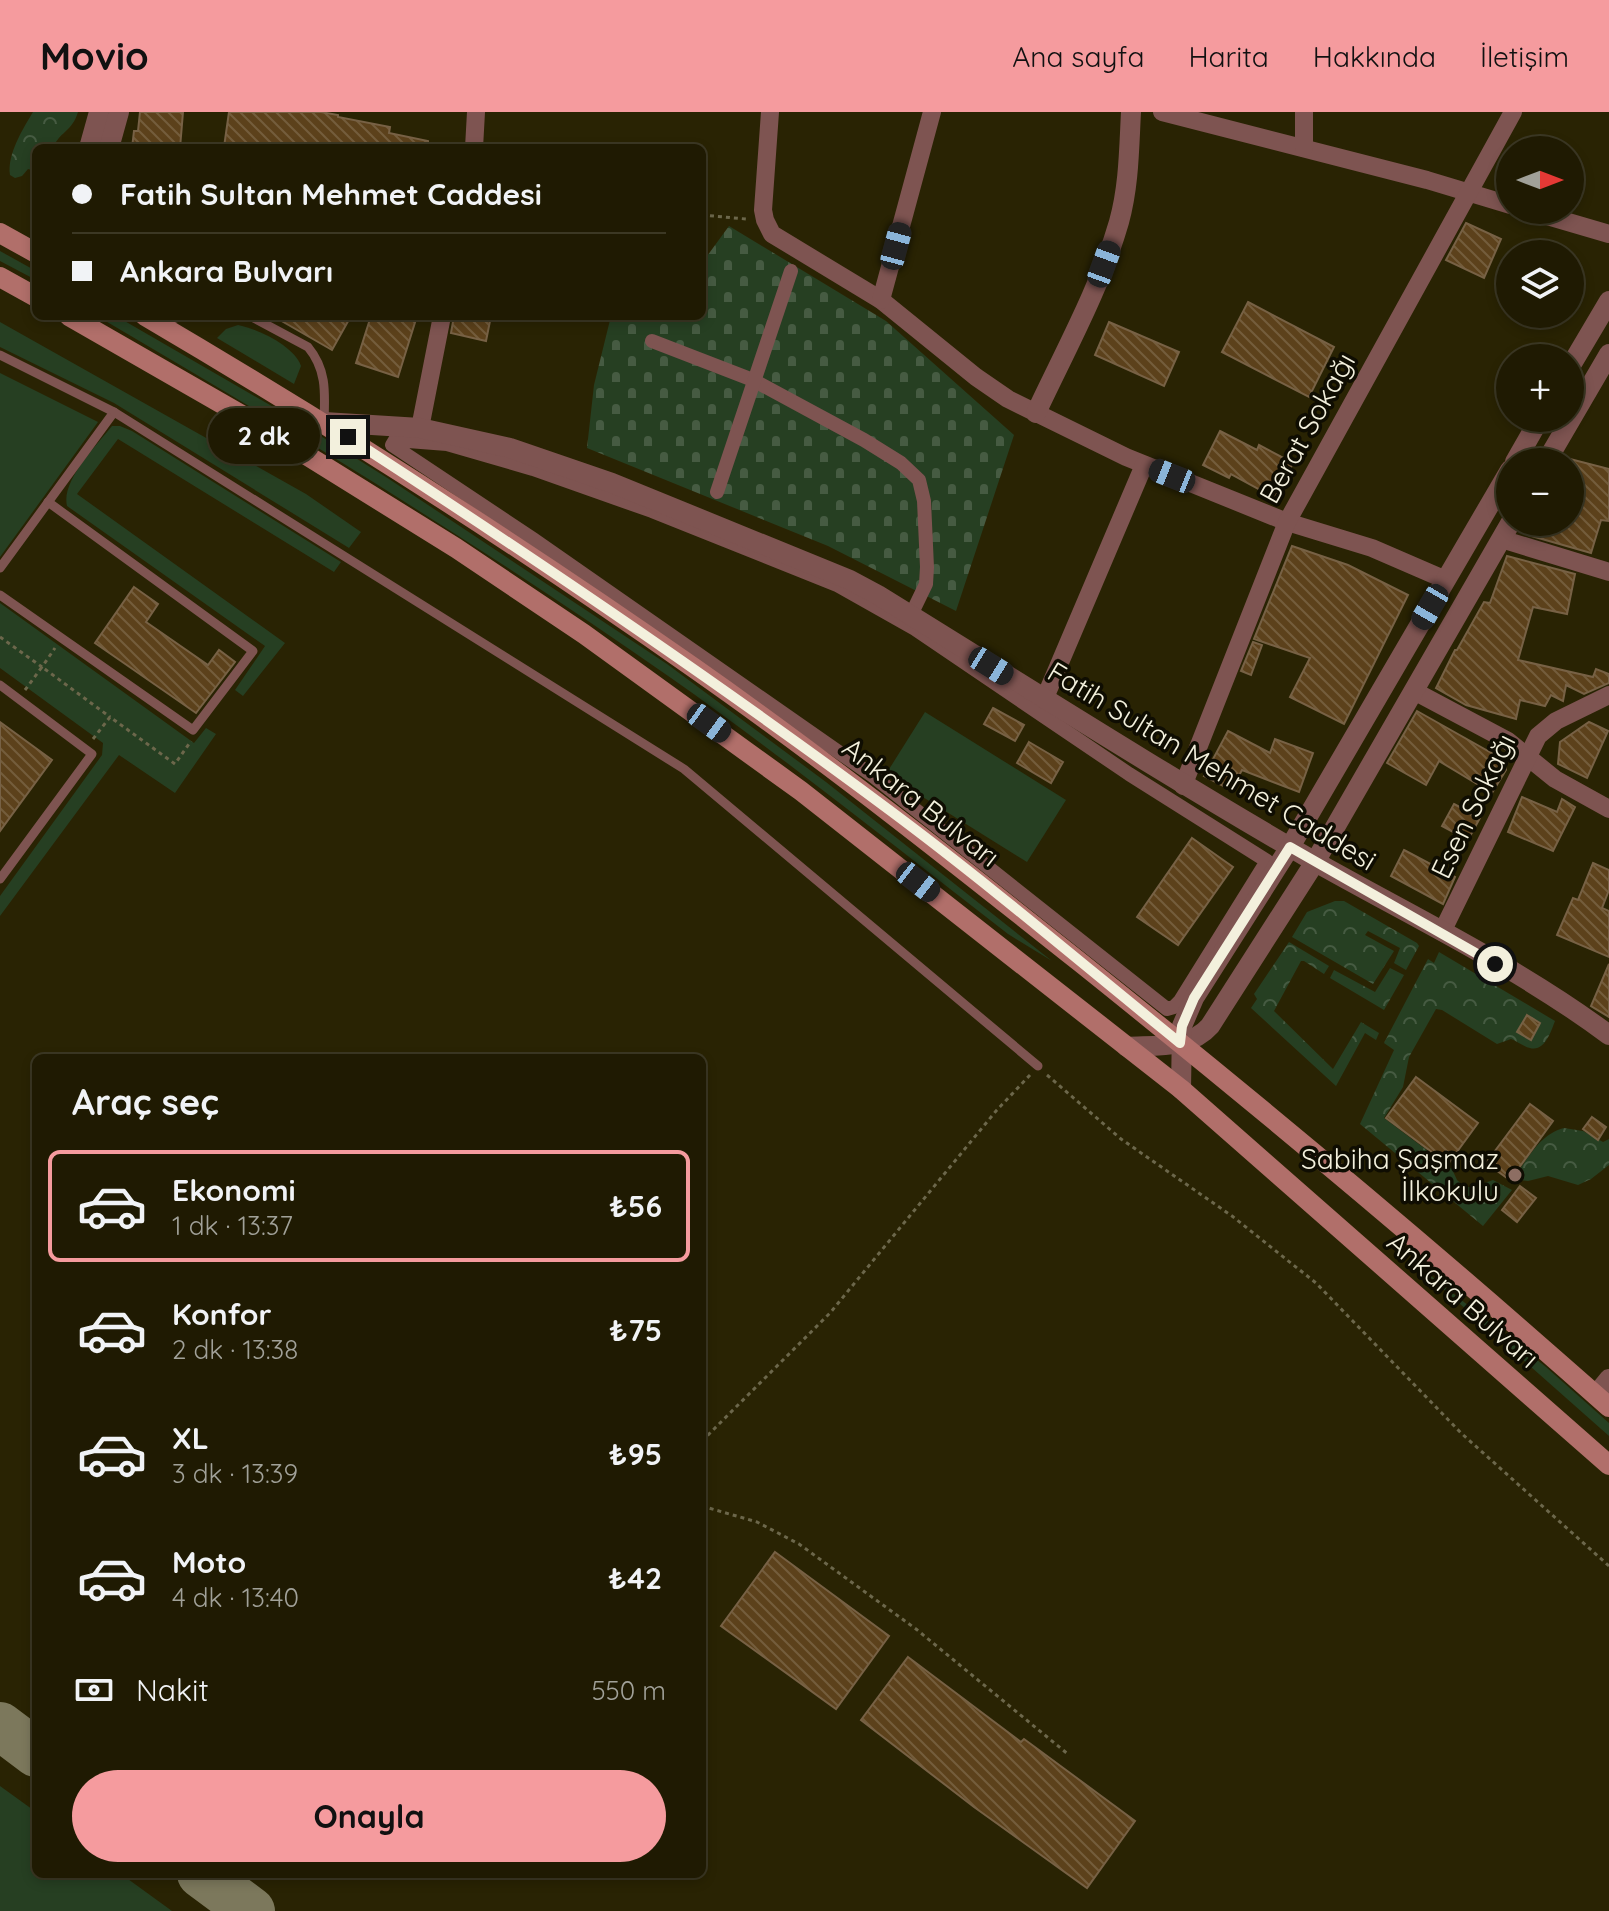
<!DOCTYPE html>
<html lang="tr">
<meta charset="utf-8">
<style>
:root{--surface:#1f1a02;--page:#27230c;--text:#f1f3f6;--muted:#a1a199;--line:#3c3824;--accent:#f59b9e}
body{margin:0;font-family:Quicksand,sans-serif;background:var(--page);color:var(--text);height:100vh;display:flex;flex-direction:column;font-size:30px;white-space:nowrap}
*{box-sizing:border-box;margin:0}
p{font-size:26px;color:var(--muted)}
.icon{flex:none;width:44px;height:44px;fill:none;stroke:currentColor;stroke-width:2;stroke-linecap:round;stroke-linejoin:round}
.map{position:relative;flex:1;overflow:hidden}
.sheet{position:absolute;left:32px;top:942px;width:674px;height:824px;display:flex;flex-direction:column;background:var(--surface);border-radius:12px;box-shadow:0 4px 12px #0003,0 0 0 2px var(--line)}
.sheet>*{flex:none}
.banner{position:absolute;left:32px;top:32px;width:674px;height:176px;border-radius:12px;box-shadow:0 4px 12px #0003,0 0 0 2px var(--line);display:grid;align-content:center;height:176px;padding:0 40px;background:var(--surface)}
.needle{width:52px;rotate:90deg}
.buttons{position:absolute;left:1496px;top:24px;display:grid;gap:16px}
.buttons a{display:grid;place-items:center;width:88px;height:88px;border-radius:50%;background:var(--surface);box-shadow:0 4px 12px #0003,0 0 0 2px var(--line);font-size:40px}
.end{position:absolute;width:36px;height:36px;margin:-18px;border:10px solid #f3f0dd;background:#111;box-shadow:0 0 0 4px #111}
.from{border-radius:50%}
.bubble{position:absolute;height:56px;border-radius:28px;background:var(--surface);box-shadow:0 4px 12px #0003,0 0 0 2px var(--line);font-size:26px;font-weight:700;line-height:56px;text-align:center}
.car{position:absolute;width:24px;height:48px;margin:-24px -12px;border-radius:10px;box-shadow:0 0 6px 2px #0007;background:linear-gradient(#222 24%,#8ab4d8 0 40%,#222 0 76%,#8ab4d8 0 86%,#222 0)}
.banner b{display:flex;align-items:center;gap:28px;height:76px;font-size:30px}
.banner b+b{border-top:2px solid var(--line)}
.banner i{width:20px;height:20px;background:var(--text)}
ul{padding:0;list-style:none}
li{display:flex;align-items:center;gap:24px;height:112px;margin:0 16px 12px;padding:0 24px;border:4px solid transparent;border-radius:12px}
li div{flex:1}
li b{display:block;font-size:30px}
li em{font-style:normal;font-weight:700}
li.on{border-color:var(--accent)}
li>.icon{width:72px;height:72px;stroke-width:1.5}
h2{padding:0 40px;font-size:36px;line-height:96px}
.pay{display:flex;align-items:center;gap:20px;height:88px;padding:0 40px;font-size:30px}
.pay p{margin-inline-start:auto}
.button{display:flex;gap:16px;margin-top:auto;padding:16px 40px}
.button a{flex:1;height:92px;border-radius:48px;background:var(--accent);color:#111;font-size:32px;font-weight:700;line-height:92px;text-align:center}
header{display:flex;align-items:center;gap:48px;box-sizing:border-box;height:112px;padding:0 40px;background:var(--accent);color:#111}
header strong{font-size:38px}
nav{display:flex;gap:44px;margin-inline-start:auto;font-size:28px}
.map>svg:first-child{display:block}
</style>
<header>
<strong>Movio</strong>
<nav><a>Ana sayfa</a><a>Harita</a><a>Hakkında</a><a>İletişim</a></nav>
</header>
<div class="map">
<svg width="1609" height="1799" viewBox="0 0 1609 1799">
<defs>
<pattern id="forest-crowns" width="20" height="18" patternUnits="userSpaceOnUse" patternTransform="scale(2)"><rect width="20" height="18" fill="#263f22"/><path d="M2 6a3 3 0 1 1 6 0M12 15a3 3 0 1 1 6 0" fill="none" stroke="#465b42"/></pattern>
<pattern id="cemetery-stones" width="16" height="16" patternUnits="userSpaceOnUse" patternTransform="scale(2)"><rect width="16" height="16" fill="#263f22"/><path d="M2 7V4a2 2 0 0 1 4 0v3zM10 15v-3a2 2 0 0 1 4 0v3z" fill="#465b42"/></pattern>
<pattern id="building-back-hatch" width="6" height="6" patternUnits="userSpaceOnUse" patternTransform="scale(2)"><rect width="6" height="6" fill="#5c411b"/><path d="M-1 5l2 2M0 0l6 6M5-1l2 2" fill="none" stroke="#745d3c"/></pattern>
</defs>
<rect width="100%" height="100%" fill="#292303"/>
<g fill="#263f22">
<polygon points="0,139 36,159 36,168 0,149"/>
<path d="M97 204H116L289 304 389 367 667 552 826 670 1052 849 1008 822C897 736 786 647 671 566 485 436 292 318 97 204Z"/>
<polygon points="0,210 306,382 361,420 349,436 114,291 0,235"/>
<path d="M238 213C258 217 294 234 301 254L294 272 217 226 226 217Z"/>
<polygon points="0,261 98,310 0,445"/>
<path d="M112 314H120L132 319 341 450 334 460 118 327 77 382 285 531 243 584 235 578 265 534 67 394C61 369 96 334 112 314Z"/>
<polygon points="0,491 194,631 206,616 216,622 175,681 119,643 0,804 0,784 102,643 103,631 0,556"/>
<polygon points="925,600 1066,688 1027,750 886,662"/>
<polygon points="1406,1144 1546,1255 1609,1311 1609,1324"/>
<polygon points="0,1674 36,1700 36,1762 121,1762 172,1799 0,1799"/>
</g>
<g fill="url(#forest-crowns)">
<path d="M33 0H78C72 20 59 20 53 36H36V64L32 58 28 57 22 64 15 66 10 63C7 42 23 17 33 0Z"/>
<polygon points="1335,789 1344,789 1417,831 1419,834 1406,858 1394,851 1400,836 1368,819 1365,823 1394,839 1373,872 1292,825 1307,800"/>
<polygon points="1289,830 1329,854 1324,862 1304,849 1301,849 1274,899 1333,957 1361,910 1379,921 1376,928 1365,921 1336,974 1251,896 1257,887 1254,882"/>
<path d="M1439 840 1555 909C1551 919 1545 940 1530 936 1524 935 1517 929 1511 927L1497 932 1442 898 1436 897 1409 945 1403 975 1384 1006 1452 1057 1457 1068 1465 1075H1474L1493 1068 1512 1078 1483 1114 1360 1012 1394 938 1384 931 1428 847 1434 851Z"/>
<polygon points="1390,856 1404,863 1384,898 1330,866 1334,858 1375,880"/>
<path d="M1564 1016 1583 1019 1603 1030 1609 1027V1053L1591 1067 1578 1073 1548 1064 1528 1069 1520 1068 1519 1058C1532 1040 1542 1022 1564 1016Z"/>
</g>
<polygon fill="url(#cemetery-stones)" points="729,114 886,209 1014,323 956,499 828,434 587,336 594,273 611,204 702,204 702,151"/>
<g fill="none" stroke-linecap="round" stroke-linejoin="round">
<g stroke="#7c785c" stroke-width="48">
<polyline points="0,1614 36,1641"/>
<polyline points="201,1762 251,1799"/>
</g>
</g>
<g fill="url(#building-back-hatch)" stroke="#776145" stroke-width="2">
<polygon points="140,0 183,0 180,36 132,36 134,19 138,19"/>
<polygon points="229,0 321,0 338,3 338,5 390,15 389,21 428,29 428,36 224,35"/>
<polygon points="1466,111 1501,127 1484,166 1446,148"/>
<polygon points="1248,190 1334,235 1309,285 1222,240"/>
<polygon points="273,204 351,204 332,238"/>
<polygon points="371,204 417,204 398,265 356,251"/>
<polygon points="454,204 491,204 486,229 451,221"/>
<polygon points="1109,210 1179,240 1164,274 1095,243"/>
<polygon points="1220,319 1257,338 1259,333 1293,351 1275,386 1231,362 1229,366 1203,353"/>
<polygon points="1570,347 1609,357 1609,409 1601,408 1591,441 1528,423 1533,410 1570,410"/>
<polygon points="1292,434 1348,453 1408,483 1344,612 1290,585 1310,546 1254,527"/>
<polygon points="1507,444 1575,462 1567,502 1533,495 1518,548 1593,565 1596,557 1609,562 1609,571 1584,582 1566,573 1563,589 1551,583 1545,594 1520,588 1516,607 1466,593 1436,576 1455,538 1457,538 1484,490 1490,491"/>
<polygon points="134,475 158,492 146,510 208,553 219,538 235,550 196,601 95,531"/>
<polygon points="1253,530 1262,533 1251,563 1241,559"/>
<polygon points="993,596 1024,613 1015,629 984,612"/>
<polygon points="1417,599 1502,647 1506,658 1492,681 1439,649 1426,673 1387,651"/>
<polygon points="0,610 52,648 0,719"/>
<polygon points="1589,610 1608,619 1587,666 1558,652 1560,630"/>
<polygon points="1228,619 1270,641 1275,627 1313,641 1299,680 1242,658 1231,678 1204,664"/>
<polygon points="1029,630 1063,650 1051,671 1017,651"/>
<polygon points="1522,685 1557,700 1562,687 1575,695 1553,739 1508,720"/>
<polygon points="1454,692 1480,706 1468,728 1442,714"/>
<polygon points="1192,726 1233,755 1178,833 1137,805"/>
<polygon points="1404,738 1455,765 1443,792 1391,764"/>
<polygon points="1593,751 1609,758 1609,778 1602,796 1609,799 1609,845 1557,823 1573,786 1578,788"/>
<polygon points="1609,852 1609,905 1591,894"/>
<polygon points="1527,903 1540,911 1531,928 1517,920"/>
<polygon points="1416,965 1478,1011 1448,1052 1386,1006"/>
<polygon points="1530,992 1553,1009 1510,1068 1486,1051"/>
<polygon points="1592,1005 1606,1015 1598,1028 1583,1017"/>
<polygon points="1520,1074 1536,1086 1517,1110 1502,1098"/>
<polygon points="775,1440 889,1524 836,1597 721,1514"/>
<polygon points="908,1545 1021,1630 1024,1627 1135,1709 1087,1776 974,1695 861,1608"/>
</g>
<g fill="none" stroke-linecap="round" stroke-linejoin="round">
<g stroke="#6c674b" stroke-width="3" stroke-dasharray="4 4" stroke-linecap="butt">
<polyline points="702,103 746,107"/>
<polyline points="0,525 42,555 55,536"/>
<polyline points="25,578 42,555 110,605"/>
<polyline points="93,627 110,605 175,652 191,629"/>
<polyline points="1047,963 1121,1027 1232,1104 1316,1171 1461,1321 1609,1454"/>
<polyline points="702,1329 830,1201 996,999 1030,963"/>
<polyline points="702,1394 757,1410 799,1432 916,1517 1069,1643"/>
</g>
<g stroke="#7e5451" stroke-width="9">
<path d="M250 204 308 235C327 258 325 281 324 309"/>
<polyline points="162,211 181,204"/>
<polyline points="0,243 114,300 0,456"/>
<polyline points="114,300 684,657 1038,954"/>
<polyline points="0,483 193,618 253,539 48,390"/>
<polyline points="0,573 92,642 0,767"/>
</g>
<g stroke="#7e5451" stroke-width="14">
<polyline points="652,229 753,268 864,328 901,351 919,368 924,389 927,455 926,472 911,503"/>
<polygon points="395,328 447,332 533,357 652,399 837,473 915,517 1129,662 1267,749 1180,889 1174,895 1167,897 873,664 533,427 392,333"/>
<polyline points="717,380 791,159"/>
</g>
<g stroke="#7e5451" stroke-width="18">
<polyline points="770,0 763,98 765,108 772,122 881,188 976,265 1008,287 1126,345 1287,410 1372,436 1446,468"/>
<polyline points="1162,0 1427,68 1510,93"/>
<polyline points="1304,0 1304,36"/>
<polyline points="474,36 476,0"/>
<polyline points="1527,98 1609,122"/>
<polyline points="881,188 932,0"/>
<polyline points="420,316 442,204"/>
<polyline points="1501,427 1609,460"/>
<polyline points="1414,579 1508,629 1555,667 1609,697"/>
<polyline points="1044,588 1144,353"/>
<polyline points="1183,674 1287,410 1513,0"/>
<polyline points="1442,820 1538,624 1556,609 1609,583"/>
</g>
<g stroke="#7e5451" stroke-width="20">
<polyline points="89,36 99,0"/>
<polyline points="109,36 119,0"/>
<polyline points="1570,255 1609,189"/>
<path d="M1036 301C1065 239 1100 176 1119 110 1129 74 1129 37 1131 0"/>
<path d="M324 310 420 316 510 336 612 371 850 468 878 483C1022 572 1165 663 1312 748 1411 804 1518 855 1609 923"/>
<polyline points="1515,350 1540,306"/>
<polyline points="1546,350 1609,242"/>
<path d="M1127 935C1155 933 1190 937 1210 914L1315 750 1511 410"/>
<polyline points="1181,977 1182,914 1194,886 1290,735 1510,358"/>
<polyline points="1596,1283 1609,1267"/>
</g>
<g stroke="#b16f6a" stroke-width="20">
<polyline points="0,121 36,141"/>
<polyline points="0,165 36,185"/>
<polyline points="69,204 245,305 456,436 584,522 801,679 1181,977 1609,1353"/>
<path d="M145 204C332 314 516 431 694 556 827 649 954 750 1081 851 1261 995 1437 1142 1609 1295"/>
</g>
</g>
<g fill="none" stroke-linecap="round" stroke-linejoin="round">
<path stroke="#f3f0dd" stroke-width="10" d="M348 325C533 445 715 568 892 700 990 773 1085 854 1180 931L1182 914 1194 886 1290 735 1495 852"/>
</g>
<circle fill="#8d6e63" stroke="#0f0d02" stroke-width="3" cx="1515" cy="1063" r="8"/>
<g text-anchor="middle" stroke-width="7" stroke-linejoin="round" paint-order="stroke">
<g font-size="28" fill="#f3f0dd" stroke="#0f0d02">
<text transform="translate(1307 316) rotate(-61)" y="10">Berat Sokağı</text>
<text transform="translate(1212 654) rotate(31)" y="10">Fatih Sultan Mehmet Caddesi</text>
<text transform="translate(921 690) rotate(38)" y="10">Ankara Bulvarı</text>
<text transform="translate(1473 694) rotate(-64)" y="10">Esen Sokağı</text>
<text transform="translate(1463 1188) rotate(41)" y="10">Ankara Bulvarı</text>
</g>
<g font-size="28" fill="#f3f0dd" stroke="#0f0d02" text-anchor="end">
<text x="1499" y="1057">Sabiha Şaşmaz<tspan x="1499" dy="32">İlkokulu</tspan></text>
</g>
</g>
</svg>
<div class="buttons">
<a><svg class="needle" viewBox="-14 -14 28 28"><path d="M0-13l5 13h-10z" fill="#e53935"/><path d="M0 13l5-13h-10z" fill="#a1a199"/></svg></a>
<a><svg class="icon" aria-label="layers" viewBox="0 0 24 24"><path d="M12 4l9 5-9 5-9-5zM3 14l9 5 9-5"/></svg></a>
<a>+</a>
<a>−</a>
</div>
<i class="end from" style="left:1495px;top:852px"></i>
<i class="end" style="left:348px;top:325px"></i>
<div class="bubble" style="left:208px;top:296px;width:112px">2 dk</div>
<i class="car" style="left:896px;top:134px;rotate:15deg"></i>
<i class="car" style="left:1104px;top:152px;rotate:20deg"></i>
<i class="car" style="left:1172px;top:364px;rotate:292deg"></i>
<i class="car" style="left:1430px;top:495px;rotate:210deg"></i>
<i class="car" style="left:991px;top:554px;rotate:122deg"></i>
<i class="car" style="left:709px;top:611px;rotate:126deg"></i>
<i class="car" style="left:918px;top:770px;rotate:128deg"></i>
<div class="banner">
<b><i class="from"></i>Fatih Sultan Mehmet Caddesi</b>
<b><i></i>Ankara Bulvarı</b>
</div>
<section class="sheet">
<h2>Araç seç</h2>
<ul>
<li class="on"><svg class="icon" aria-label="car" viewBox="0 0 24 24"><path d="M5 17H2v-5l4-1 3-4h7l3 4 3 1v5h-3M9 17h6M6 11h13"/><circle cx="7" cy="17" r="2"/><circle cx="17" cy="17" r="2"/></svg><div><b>Ekonomi</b><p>1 dk · 13:37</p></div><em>₺56</em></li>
<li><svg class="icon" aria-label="car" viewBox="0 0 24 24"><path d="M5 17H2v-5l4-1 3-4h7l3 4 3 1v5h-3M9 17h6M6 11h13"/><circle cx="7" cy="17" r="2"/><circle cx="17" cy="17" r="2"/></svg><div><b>Konfor</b><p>2 dk · 13:38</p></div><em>₺75</em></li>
<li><svg class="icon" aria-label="car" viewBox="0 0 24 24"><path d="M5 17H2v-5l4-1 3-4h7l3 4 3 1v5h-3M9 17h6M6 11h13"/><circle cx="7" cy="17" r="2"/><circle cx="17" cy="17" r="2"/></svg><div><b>XL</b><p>3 dk · 13:39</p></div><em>₺95</em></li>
<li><svg class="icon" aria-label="car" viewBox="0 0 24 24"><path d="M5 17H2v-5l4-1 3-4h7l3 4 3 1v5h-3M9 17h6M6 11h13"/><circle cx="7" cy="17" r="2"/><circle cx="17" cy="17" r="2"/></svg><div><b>Moto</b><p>4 dk · 13:40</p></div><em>₺42</em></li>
</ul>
<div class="pay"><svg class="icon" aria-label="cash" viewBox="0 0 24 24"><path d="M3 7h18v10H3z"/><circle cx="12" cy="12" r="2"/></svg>Nakit<p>550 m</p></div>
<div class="button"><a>Onayla</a></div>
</section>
</div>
